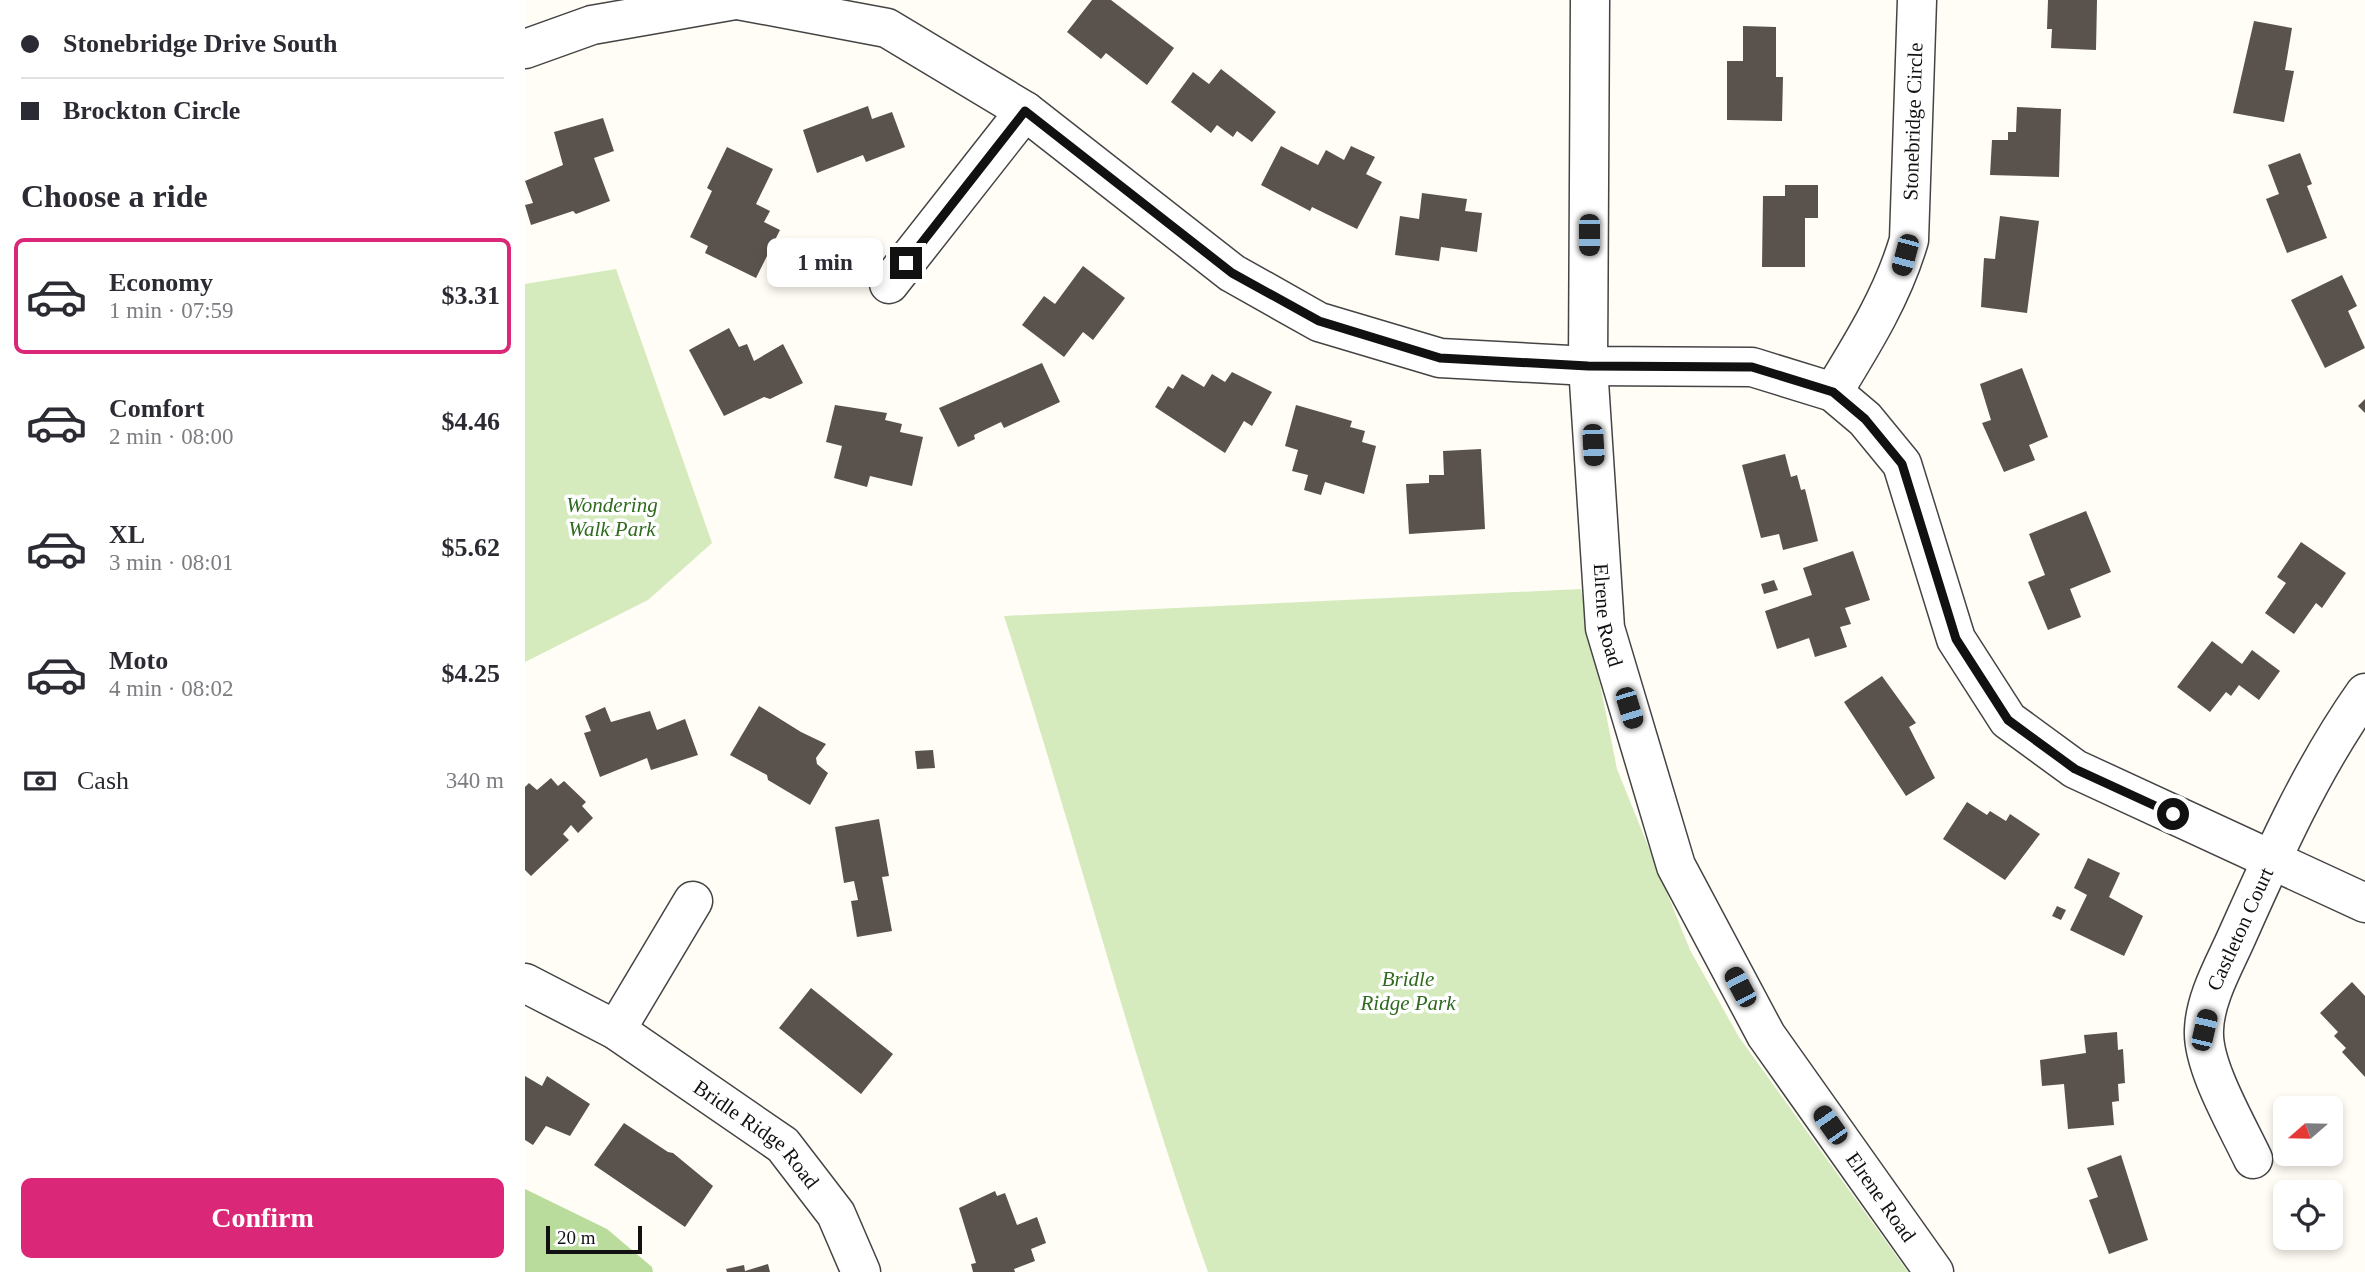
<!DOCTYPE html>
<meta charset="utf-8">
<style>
:root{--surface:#fff;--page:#f7f7f7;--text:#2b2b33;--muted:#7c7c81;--line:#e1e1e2;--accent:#db2777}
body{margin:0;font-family:Georgia,serif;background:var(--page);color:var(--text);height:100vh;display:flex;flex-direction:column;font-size:26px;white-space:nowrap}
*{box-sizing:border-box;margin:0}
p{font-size:23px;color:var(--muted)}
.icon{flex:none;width:38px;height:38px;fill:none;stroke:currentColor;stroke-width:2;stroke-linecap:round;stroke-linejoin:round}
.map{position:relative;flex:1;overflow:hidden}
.drawer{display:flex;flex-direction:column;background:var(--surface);width:525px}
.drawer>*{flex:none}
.banner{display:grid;align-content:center;height:154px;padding:0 21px;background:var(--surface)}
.needle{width:46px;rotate:250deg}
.tools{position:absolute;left:1748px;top:1096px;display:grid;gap:14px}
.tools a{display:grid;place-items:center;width:70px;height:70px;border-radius:10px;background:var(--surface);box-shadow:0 4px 10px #0003;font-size:35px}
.scale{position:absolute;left:21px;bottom:18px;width:96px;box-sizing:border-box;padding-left:7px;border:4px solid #111;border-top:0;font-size:19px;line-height:24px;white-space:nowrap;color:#111;-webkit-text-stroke:5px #fff;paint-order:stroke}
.end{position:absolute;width:32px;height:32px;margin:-16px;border:9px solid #111;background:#fff;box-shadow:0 0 0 4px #fff}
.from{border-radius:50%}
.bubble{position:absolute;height:49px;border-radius:10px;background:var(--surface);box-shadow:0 4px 10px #0003;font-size:23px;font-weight:600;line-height:49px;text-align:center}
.car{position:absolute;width:21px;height:42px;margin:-21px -10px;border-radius:9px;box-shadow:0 0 5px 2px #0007;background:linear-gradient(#222 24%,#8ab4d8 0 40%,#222 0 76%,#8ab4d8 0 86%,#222 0)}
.banner b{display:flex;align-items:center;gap:24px;height:66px;font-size:26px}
.banner b+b{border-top:2px solid var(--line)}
.banner i{width:18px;height:18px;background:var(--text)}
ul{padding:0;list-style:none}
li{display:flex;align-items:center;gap:21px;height:116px;margin:0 14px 10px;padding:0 7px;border:4px solid transparent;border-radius:10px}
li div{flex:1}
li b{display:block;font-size:26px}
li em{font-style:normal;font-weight:600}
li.active{border-color:var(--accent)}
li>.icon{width:63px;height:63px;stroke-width:1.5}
h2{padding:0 21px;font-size:32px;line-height:84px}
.pay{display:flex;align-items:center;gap:18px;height:77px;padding:0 21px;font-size:26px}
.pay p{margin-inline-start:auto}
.primary-button{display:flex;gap:14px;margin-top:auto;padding:14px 21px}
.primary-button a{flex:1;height:80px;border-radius:10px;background:var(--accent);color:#fff;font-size:28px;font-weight:600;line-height:80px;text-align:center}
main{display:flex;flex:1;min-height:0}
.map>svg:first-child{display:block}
</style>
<main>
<section class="drawer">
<div class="banner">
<b><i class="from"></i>Stonebridge Drive South</b>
<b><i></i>Brockton Circle</b>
</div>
<h2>Choose a ride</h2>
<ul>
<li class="active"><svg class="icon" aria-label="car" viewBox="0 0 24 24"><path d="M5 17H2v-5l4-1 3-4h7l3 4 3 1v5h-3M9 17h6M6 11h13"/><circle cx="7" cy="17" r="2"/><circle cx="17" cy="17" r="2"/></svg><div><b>Economy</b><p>1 min · 07:59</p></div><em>$3.31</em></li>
<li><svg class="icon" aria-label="car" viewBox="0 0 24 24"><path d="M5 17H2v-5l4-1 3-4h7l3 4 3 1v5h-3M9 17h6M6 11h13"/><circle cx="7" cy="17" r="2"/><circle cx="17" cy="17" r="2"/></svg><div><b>Comfort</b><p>2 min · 08:00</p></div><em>$4.46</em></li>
<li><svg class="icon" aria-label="car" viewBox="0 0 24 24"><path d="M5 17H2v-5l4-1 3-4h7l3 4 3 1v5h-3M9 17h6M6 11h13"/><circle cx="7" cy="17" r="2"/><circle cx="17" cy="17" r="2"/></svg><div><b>XL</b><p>3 min · 08:01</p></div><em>$5.62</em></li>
<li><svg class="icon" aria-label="car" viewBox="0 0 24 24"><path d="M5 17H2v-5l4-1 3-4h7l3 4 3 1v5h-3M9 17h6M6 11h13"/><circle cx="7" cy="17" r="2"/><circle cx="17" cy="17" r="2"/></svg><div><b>Moto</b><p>4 min · 08:02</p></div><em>$4.25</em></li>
</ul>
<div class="pay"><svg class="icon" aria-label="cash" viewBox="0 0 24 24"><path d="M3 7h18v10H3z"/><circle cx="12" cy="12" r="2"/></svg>Cash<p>340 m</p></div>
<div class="primary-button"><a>Confirm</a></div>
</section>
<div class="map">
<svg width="1840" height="1272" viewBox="0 0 1840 1272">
<rect width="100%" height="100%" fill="#fffdf5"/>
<g fill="#d5ebbd">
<polygon points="91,269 187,543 123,600 0,662 0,284"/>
<path d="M1056 589 1092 769 1165 950 1214 1037 1383 1272H683C606 1056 550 834 479 616Z"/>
</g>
<polygon fill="#b9dc9c" points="0,1189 82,1229 127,1267 128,1272 0,1272"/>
<g fill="#5a524d">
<polygon points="567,0 586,0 649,48 622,85 581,53 576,59 542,32"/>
<polygon points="1523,0 1572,0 1571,50 1526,48 1527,29 1522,29"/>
<polygon points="1729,21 1767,28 1760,70 1769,71 1759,122 1708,113"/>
<polygon points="1218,26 1251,27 1251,77 1258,77 1257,121 1202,120 1202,61 1218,61"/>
<polygon points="696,69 751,112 727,142 712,131 708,137 692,125 686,133 646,102 668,72 684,84"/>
<polygon points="343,106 347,119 367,112 380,147 341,162 338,155 292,173 278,130"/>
<polygon points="1492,107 1536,109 1534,177 1465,175 1467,140 1483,140 1483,132 1491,132"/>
<polygon points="78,118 89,151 69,158 85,201 51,214 48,211 6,225 0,205 8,203 0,181 38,165 29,132"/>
<polygon points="756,146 793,165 801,150 819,160 826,146 850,157 841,174 857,182 832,229 787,207 785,211 736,185"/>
<polygon points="202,147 248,169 231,204 245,211 239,222 255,230 231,278 180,253 183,246 165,237 187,191 182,188"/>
<polygon points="1775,153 1787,184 1782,186 1802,238 1762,253 1741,199 1754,194 1743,165"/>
<polygon points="1260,185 1293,185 1293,218 1280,218 1280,267 1237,267 1238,196 1260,196"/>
<polygon points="897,193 942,199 940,211 957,213 952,252 916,247 914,261 870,255 875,216 894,219"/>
<polygon points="1475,216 1514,221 1502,313 1456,307 1459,258 1470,259"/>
<polygon points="558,266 600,298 568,340 558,332 539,357 497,325 519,296 530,304"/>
<polygon points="1817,275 1832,306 1823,311 1840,348 1800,368 1766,300"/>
<polygon points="204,328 214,347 222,344 229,361 258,344 278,383 245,399 239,397 199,416 164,350"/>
<polygon points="517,363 535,402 479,428 476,422 449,435 450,439 433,447 414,408"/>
<polygon points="1497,368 1523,437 1504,445 1510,460 1479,472 1457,423 1466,420 1455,384"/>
<polygon points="707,372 747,392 727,426 719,421 700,453 630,407 643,386 648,389 657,374 679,387 687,374 700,382"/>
<polygon points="1840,399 1840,413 1833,406"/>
<polygon points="310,405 362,413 360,420 377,424 375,432 398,437 387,486 345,476 342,487 309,478 317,446 301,442"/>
<polygon points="771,405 827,421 825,427 840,431 837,442 851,446 839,494 800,482 796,495 779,490 783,475 767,471 773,450 760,446"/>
<polygon points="956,449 960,529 884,534 881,484 904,483 904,475 919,475 918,451"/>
<polygon points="1260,454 1266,477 1272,475 1276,490 1280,489 1293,541 1258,550 1254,534 1236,538 1217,465"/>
<polygon points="1561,511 1586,572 1545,589 1556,617 1523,630 1503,582 1520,575 1504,534"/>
<polygon points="1776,542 1821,573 1797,608 1791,603 1769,634 1740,613 1761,583 1752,577"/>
<polygon points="1328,551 1345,600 1320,608 1326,624 1315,627 1322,647 1290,657 1284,638 1252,649 1240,611 1287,595 1278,568"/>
<polygon points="1249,580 1253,590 1239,594 1236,584"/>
<polygon points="1687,641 1717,664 1727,650 1755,671 1734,700 1714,685 1706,696 1701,692 1685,712 1652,687"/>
<polygon points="1357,676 1391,723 1384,727 1410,778 1381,796 1319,702"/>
<polygon points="234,706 276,732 301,744 291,758 292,764 303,773 285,805 243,780 242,775 205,755"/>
<polygon points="80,707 86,722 125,711 132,730 160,719 173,755 126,770 122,758 75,777 59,733 66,731 60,716"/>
<polygon points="408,750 410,768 392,769 390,751"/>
<polygon points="26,778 33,786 39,781 61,802 57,806 68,818 53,833 46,825 38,834 44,840 6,876 0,870 0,787 4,783 12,790"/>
<polygon points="1442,802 1462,815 1465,811 1481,821 1485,814 1515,834 1480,880 1418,839"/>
<polygon points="354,819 364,876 357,877 367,931 332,937 326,901 333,900 329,881 319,883 310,827"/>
<polygon points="1563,858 1595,873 1584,897 1618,916 1599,956 1545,930 1562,895 1549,888"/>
<polygon points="1532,906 1541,910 1536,920 1527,916"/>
<polygon points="1827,982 1840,996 1840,1077 1817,1052 1821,1048 1809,1036 1813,1032 1795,1013"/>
<polygon points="286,988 368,1054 336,1094 254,1028"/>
<polygon points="1592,1032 1593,1050 1598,1049 1600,1083 1593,1084 1594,1101 1587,1102 1589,1125 1543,1129 1539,1084 1517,1086 1515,1060 1561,1053 1559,1035"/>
<polygon points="0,1076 17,1086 22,1076 65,1104 45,1136 21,1126 8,1145 0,1140"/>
<polygon points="99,1123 143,1152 148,1153 188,1186 160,1227 69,1165"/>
<polygon points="1596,1155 1623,1240 1584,1254 1564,1200 1573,1197 1562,1168"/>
<polygon points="470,1191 472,1196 480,1193 492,1225 512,1217 521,1243 506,1249 510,1261 489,1269 490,1272 448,1272 446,1264 451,1263 434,1208"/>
<polygon points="243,1264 245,1272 202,1272 201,1269 219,1265 220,1271"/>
</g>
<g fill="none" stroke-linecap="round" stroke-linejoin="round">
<g stroke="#444" stroke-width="41">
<g id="minor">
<polyline points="213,0 362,28 500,111 707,273 794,322 915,358 1063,366 1227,367 1308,392 1340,419 1377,464 1431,639 1483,720 1550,769 1840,903"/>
<path id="s1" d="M1065 0 1063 366 1080 628 1151 866 1241 1035 1409 1272"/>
<polyline points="0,49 67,25 210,0"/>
<polyline points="364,284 500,111"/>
<path id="s2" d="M1308 392C1338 343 1368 295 1384 240L1392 0"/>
<path id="s3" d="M0 983 91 1030 258 1145 311 1214 336 1272"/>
<polyline points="91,1030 168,901"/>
<path id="s4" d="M1728 1159C1712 1125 1677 1066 1679 1030 1680 997 1700 964 1713 934 1750 851 1787 768 1840 693"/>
</g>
</g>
<use href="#minor" stroke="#fff" stroke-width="38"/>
</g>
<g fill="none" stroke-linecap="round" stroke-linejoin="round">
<polyline stroke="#111" stroke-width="9" points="381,263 500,111 707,273 794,321 915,358 1063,366 1227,367 1308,392 1340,419 1377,464 1431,639 1483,720 1550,769 1648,814"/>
</g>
<g text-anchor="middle" stroke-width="7" stroke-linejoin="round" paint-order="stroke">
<g font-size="21" fill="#111" stroke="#fff">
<text dy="7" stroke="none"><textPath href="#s2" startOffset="289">Stonebridge Circle</textPath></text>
<text dy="7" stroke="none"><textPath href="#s1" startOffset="616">Elrene Road</textPath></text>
<text dy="7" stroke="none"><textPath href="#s4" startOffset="247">Castleton Court</textPath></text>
<text dy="7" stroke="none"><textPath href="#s3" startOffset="278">Bridle Ridge Road</textPath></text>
<text dy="7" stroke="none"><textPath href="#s1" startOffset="1267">Elrene Road</textPath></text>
</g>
<g font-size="21" font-style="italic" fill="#2f6b1f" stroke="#fff">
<text x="87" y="512">Wondering<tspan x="87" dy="24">Walk Park</tspan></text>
<text x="883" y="986">Bridle<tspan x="883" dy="24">Ridge Park</tspan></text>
</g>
</g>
</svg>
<div class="tools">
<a><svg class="needle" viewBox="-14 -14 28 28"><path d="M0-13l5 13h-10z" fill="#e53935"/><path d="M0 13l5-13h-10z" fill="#7c7c81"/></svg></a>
<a><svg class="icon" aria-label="locate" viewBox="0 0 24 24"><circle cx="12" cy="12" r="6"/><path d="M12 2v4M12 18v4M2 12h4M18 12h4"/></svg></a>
</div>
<div class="scale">20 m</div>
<i class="end from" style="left:1648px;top:814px"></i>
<i class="end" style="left:381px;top:263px"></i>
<div class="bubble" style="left:242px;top:238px;width:116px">1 min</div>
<i class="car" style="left:1064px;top:235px;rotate:180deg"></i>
<i class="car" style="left:1380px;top:255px;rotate:195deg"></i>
<i class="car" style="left:1068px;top:445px;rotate:177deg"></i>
<i class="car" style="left:1104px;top:708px;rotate:163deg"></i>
<i class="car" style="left:1215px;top:987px;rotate:332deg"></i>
<i class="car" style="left:1679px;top:1030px;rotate:13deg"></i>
<i class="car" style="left:1305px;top:1125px;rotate:325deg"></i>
</div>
</main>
